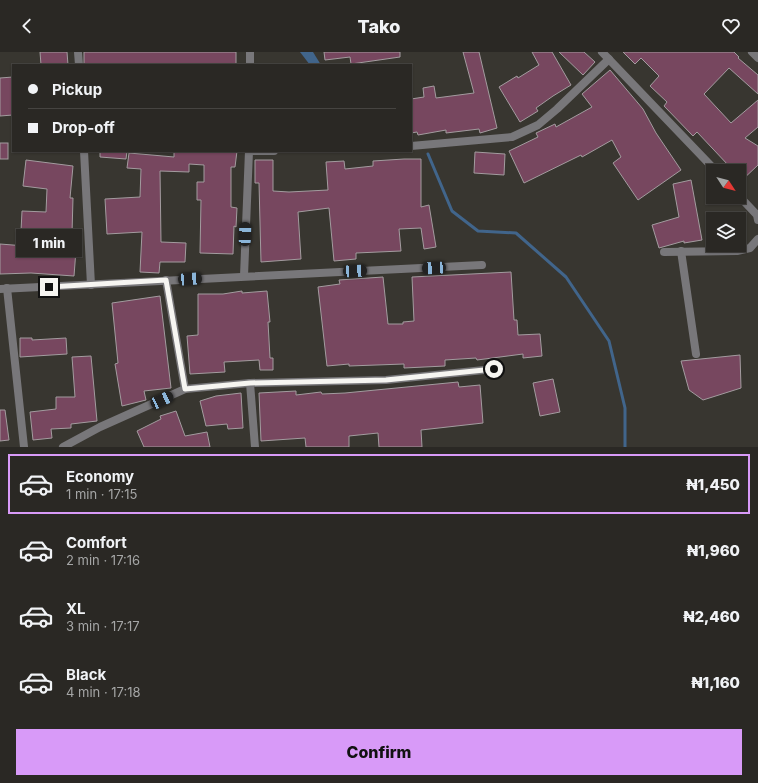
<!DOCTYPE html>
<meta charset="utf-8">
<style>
:root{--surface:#2a2824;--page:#32302c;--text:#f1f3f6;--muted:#a5a6a6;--line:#464441;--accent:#d89af8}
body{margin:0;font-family:Inter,sans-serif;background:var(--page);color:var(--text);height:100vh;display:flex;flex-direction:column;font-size:15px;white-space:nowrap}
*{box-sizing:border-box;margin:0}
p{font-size:13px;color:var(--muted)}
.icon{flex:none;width:22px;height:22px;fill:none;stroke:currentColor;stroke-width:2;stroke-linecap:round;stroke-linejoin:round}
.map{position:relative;height:395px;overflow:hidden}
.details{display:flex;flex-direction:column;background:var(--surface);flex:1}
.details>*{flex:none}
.hud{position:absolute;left:12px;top:12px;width:400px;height:88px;border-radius:0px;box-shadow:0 1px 3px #0004,0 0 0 1px var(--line);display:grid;align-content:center;height:88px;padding:0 16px;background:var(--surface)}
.needle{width:26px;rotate:126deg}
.controls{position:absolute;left:706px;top:112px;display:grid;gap:8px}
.controls a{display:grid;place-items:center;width:40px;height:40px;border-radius:0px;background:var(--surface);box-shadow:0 1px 3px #0004,0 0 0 1px var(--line);font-size:20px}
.end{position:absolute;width:18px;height:18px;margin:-9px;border:5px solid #f6f5f1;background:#111;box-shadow:0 0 0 2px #111}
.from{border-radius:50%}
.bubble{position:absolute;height:28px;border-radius:0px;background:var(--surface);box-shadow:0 1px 3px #0004,0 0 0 1px var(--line);font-size:13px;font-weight:800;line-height:28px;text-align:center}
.car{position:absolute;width:12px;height:24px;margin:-12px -6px;border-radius:5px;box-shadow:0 0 3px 1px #0007;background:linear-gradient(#222 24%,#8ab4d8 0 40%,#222 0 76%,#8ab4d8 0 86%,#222 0)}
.hud b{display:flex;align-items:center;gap:14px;height:38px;font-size:15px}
.hud b+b{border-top:1px solid var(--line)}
.hud i{width:10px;height:10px;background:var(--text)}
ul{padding:7px 0 0;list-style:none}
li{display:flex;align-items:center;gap:12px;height:60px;margin:0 8px 6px;padding:0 8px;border:2px solid transparent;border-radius:0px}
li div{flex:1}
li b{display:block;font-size:15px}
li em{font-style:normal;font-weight:800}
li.selected{border-color:var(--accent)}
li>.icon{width:36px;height:36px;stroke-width:1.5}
.primary-button{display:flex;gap:8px;margin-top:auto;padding:8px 16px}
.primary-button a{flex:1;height:46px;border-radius:0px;background:var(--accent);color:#111;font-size:16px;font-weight:800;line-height:46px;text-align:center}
header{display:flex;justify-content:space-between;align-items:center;height:52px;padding:0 16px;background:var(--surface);font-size:18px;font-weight:800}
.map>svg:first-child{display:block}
</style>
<header><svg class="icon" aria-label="back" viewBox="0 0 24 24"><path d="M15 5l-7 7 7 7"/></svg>Tako<svg class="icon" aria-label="heart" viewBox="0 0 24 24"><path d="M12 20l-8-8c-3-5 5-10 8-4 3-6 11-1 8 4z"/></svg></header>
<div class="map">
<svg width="758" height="395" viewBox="0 0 758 395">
<rect width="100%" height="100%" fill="#383630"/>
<polygon fill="#41658b" points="300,0 313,0 321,13 310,13"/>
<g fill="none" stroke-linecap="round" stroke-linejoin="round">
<polyline stroke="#41658b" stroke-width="3" points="428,102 452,159 478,179 516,181 566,225 609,289 625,356 625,395"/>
</g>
<g fill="#77475f" stroke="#a39c9f">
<polygon points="40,0 67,0 68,13 41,13"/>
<rect x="84" y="0" width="152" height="13"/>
<polygon points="324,0 400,0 400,5 351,12 350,5 325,8"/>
<polygon points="463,0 479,0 497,76 480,81 479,77 446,81 446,78 418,83 417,80 411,81 411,47 424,45 423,36 434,34 436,46 474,41"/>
<polygon points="532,0 552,0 571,33 553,44 536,56 538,59 520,70 499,35 517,24 518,26 539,13"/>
<polygon points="559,0 584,0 595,10 583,23"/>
<polygon points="623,0 734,0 739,5 738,6 758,23 758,42 729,16 704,42 731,71 758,48 758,75 745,86 758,94 758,113 739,131 739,119 724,119 729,114 697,80 693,84 664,54 667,50 650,34 659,24 641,6 635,12"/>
<polygon points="610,18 643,57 656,81 681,118 638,148 613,111 621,105 612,88 582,105 581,103 524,131 509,99 538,85 536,81 555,72 556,75 592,55 582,42"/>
<polygon points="13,25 13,63 0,64 0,26"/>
<rect x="0" y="91" width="8" height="16"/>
<polygon points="100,99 127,99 126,107 100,105"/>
<polygon points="174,99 237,99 235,115 231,115 231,155 237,156 236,175 234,174 233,202 200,201 201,148 197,148 197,130 204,130 204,113 189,112 189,120 160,119 161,190 186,191 185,210 160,210 159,221 140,220 142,180 107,182 105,147 140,145 141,117 127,116 129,101 174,105"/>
<polygon points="475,100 505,102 504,123 474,121"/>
<polygon points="404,107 421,107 421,155 429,153 436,195 424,197 421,176 399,177 401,199 356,201 356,207 334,209 329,156 298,160 301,207 261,210 259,131 255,131 255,108 273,108 273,139 289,140 328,138 326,110 344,109 345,117 373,114 373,109"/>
<polygon points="26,108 73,114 70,146 73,146 72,181 21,179 22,159 46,160 47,137 23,134"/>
<polygon points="691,128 702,188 684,191 684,189 659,196 652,173 679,165 673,132"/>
<polygon points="0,192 76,198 74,224 31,221 0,222"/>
<polygon points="511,220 514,268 517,268 518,283 540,282 542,304 523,306 523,302 477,308 476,306 445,308 445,314 404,316 404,312 349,314 349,312 327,314 318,235 340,232 339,228 383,225 388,272 403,272 403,270 414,269 412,225"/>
<polygon points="242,239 242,241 267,239 270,270 268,270 270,306 273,306 273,318 260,318 259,308 224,310 225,320 190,322 187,284 198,283 198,242 223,242"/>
<polygon points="160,244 171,336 144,339 146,348 122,354 115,312 118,311 112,251"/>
<polygon points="20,286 32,286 32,288 66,286 67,302 20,305"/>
<polygon points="740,303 741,336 703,348 689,338 681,309"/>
<polygon points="91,304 97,369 71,372 71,376 51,377 52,386 33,388 30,360 56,357 56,345 75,345 72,305"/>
<polygon points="553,327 560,360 540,364 533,331"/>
<polygon points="458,330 459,335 480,333 483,371 421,378 422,395 379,395 378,381 349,384 349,395 306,395 305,386 261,389 259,341 296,339 296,343 321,340 322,342 345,341"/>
<polygon points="241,341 243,376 228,377 227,372 206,374 200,349 216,344"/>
<polygon points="0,358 5,358 9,388 0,389"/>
<polygon points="176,359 185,384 207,380 210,395 144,395 137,379 161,367 160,364"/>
</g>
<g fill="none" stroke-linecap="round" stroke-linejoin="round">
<g stroke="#78777a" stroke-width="8">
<polyline points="78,0 79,13"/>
<polyline points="602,0 716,119"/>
<polyline points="752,0 758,6"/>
<polyline points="250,13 250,0"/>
<polyline points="411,94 512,85 538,73 557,57 609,7"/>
<polyline points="84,99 91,233"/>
<polyline points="250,99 274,99"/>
<polyline points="739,144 757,163 758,168"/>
<polyline points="681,199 696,302"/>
<polyline points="664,200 737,199 750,196 758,187"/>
<polyline points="244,224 249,99"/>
<polyline points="166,228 185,337"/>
<polyline points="7,236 24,395"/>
<polyline points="0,237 482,213"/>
<polyline points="250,331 255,395"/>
<polyline points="63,395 100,375 185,337 250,331 386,328 494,317"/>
</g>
</g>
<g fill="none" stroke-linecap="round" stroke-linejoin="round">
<polyline stroke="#f6f5f1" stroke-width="5" points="49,235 166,228 185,337 250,331 386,328 494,317"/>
</g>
</svg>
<div class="controls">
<a><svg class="needle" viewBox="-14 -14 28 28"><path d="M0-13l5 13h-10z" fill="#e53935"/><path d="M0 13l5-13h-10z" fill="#a5a6a6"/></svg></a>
<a><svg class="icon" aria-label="layers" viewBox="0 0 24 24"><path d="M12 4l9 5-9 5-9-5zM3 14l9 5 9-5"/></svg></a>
</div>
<i class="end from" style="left:494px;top:317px"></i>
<i class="end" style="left:49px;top:235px"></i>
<div class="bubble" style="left:16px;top:177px;width:66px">1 min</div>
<i class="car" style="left:245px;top:182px;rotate:2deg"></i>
<i class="car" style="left:434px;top:216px;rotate:267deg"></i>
<i class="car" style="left:355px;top:219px;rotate:87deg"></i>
<i class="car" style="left:190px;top:227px;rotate:86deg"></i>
<i class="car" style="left:162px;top:348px;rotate:65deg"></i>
<div class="hud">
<b><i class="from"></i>Pickup</b>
<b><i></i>Drop-off</b>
</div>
</div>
<section class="details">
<ul>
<li class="selected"><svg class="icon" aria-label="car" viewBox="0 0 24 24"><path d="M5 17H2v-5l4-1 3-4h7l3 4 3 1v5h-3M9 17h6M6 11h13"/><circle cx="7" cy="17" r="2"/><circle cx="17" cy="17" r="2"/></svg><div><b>Economy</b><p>1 min · 17:15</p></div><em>₦1,450</em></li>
<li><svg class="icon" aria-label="car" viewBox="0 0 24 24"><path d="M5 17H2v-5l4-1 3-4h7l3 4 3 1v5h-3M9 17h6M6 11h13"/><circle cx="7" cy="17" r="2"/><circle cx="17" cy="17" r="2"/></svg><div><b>Comfort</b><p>2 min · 17:16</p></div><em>₦1,960</em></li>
<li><svg class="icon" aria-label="car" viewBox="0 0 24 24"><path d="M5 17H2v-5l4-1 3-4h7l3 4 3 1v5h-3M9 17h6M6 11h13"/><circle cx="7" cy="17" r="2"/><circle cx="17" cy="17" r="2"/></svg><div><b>XL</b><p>3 min · 17:17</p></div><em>₦2,460</em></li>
<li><svg class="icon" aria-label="car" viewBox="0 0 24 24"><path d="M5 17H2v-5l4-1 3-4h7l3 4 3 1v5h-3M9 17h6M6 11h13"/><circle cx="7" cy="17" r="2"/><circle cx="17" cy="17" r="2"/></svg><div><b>Black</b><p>4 min · 17:18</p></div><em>₦1,160</em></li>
</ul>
<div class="primary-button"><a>Confirm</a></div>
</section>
